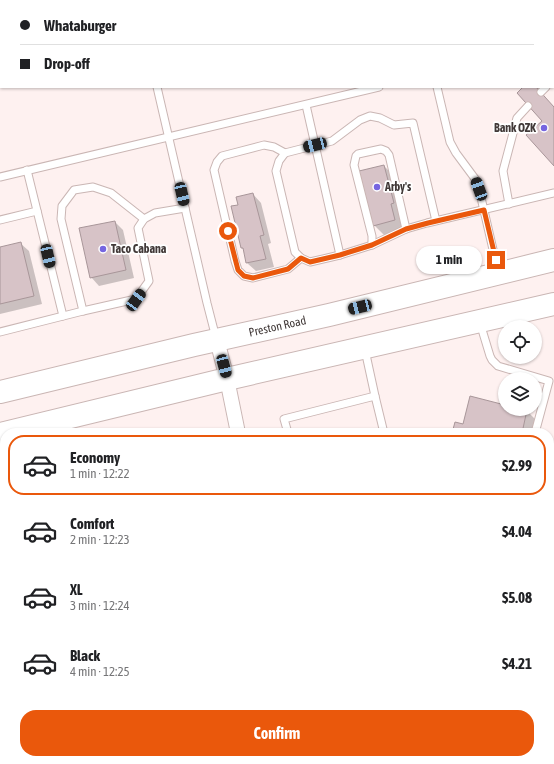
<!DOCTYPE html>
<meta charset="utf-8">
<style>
:root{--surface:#fff;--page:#f2f2f2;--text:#202124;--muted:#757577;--line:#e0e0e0;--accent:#ea580c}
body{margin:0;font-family:"Asap Condensed",sans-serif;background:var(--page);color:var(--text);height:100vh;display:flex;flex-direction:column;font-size:15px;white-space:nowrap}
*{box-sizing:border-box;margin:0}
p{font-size:13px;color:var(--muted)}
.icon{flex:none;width:22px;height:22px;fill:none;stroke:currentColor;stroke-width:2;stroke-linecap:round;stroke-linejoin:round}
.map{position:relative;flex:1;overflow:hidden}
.panel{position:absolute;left:0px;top:428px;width:554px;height:336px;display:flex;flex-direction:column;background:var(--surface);border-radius:16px 16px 0 0;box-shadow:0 1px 3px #0004}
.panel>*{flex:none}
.guide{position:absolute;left:0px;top:0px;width:554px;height:88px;box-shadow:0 1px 3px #0004;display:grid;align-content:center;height:88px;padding:0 20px;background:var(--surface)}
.controls{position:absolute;left:498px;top:320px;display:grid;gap:8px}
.controls a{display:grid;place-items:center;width:44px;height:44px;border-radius:50%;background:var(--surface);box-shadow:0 1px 3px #0004;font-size:20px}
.end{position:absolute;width:18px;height:18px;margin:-9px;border:5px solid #ea580c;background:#fff;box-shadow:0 0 0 2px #fff}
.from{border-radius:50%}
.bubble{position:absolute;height:28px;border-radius:14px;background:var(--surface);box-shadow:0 1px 3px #0004;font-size:13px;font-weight:700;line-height:28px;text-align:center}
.car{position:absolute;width:12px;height:24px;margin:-12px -6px;border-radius:5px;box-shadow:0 0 3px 1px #0007;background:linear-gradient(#222 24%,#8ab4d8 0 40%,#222 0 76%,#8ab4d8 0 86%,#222 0)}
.guide b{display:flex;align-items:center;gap:14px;height:38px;font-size:15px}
.guide b+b{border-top:1px solid var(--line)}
.guide i{width:10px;height:10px;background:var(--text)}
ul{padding:7px 0 0;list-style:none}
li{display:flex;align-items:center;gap:12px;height:60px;margin:0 8px 6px;padding:0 12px;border:2px solid transparent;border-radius:16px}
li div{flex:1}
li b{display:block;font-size:15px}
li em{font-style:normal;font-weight:700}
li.selected{border-color:var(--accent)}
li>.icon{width:36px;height:36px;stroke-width:1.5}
.cta{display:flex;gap:8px;margin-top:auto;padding:8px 20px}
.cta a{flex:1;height:46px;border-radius:16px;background:var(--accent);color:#fff;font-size:16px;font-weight:700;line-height:46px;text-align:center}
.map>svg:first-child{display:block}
</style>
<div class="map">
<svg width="554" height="764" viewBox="0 0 554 764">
<rect width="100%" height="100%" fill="#fef1f0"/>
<g fill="#0003">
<polygon points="384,166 395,177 405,231 385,236 374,225"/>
<polygon points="253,194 261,203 271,243 268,244 274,267 256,271 247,263 244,250 242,248 239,206"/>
<polygon points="115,222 123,230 134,278 99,286 91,277"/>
<polygon points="20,243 29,251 42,304 0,314 0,248"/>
<polygon points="505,406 505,409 519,409 527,411 538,422 535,433 454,433 464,425"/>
<polygon points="0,561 1,561 5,565 5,637 0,638"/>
<polygon points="0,676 5,698 5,759 19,759 20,761 7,764 0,764"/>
</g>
<g fill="#d7c3c7" stroke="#a89699">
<polygon points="523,87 536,87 554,107 554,166 526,135 542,121 517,93"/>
<polygon points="384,165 394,203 391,204 395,220 373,226 359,171"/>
<polygon points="253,193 264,235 260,236 266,259 246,263 243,248 241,248 231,206 238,205 236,197"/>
<polygon points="115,221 126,270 90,278 79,228"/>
<polygon points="21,242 34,296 0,304 0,247"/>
<polygon points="470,396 505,405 505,409 523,409 527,410 522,433 452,433 455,422 463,424"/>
<polygon points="0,560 1,560 5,575 5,624 0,625"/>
<polygon points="0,710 5,731 5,751 0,752"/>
</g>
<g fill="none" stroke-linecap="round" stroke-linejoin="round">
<g stroke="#cab6b4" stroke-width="9">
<g id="lane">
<polyline points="137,0 137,1"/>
<polyline points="553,34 554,34"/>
<polyline points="553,80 554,79"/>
<polyline points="157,87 207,303 216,338"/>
<polyline points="437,87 450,142 456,153 476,180 479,189 498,271"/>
<polyline points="541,92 546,87"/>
<polyline points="306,105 340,255"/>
<polyline points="285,153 274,147 264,145 222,156 217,162 214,170 235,261 238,270 244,276 253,278 288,269 301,258"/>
<polyline points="27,170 63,316"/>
<polyline points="0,177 379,87"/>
<polyline points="509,204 503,171 517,118 528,106"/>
<polyline points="0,220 37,211"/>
<polyline points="436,221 413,123 394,125 380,118 370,116 360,120 332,141 285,153 279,161 276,171 295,252 301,258 310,262 340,255 372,245 406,229 427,223 554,193"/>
<polyline points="372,245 372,236 354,165 356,156 358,154 381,149 386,151 389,155 406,229"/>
<polyline points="83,311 61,219 62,206 74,190 93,187 111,193 144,219"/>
<polyline points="480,323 490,356 492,360 498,366 549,381 535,433"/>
<polyline points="0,332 83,311 136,299 149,281 138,228 144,219 155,213 185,208"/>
<polyline points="365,350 375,396"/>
<polyline points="288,433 284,419 375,396 384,433"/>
<polyline points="0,497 5,496"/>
<polyline points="0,546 5,546"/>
<polyline points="549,554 554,555"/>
<polyline points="67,759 68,764"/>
<polyline points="19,764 44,759"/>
</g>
</g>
<g stroke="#cab6b4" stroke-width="16">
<polyline id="street" points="217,340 227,379 238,433"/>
</g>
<g stroke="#cab6b4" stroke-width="22">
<g id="secondary">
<polyline points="549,593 554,578"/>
<polyline points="549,745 554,729"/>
<polyline points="495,764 497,759"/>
<polyline points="543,764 545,759"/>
</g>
</g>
<g stroke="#cab6b4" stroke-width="24">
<g id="primary">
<path id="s1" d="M0 392 194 345 329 315 554 260"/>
<polyline points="0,434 227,379 554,304"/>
</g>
</g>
<use href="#lane" stroke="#fff" stroke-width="7"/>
<use href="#street" stroke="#fff" stroke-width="14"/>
<use href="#secondary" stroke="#fff" stroke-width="20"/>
<use href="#primary" stroke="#fff" stroke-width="22"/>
</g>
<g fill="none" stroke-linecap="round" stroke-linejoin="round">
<polyline stroke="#ea580c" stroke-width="5" points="228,231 238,270 244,276 253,278 288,269 301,258 310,262 340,255 372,245 406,229 428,223 484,210 496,260"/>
</g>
<g fill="#7665e0" stroke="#fff" stroke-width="1.5">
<circle cx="544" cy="128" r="4"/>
<circle cx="377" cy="187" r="4"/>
<circle cx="103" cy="249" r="4"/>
</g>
<g text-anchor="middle" stroke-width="3.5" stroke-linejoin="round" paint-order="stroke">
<g font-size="12" font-weight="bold" fill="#413938" stroke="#fff" text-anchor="start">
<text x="536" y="132" text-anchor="end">Bank OZK</text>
<text x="385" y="191">Arby's</text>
<text x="111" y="253">Taco Cabana</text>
</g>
<g font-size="12" fill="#413938" stroke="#fff">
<text dy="4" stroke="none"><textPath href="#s1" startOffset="285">Preston Road</textPath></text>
</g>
</g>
</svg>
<div class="controls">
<a><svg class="icon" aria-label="locate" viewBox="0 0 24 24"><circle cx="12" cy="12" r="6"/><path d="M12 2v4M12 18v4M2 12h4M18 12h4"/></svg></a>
<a><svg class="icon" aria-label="layers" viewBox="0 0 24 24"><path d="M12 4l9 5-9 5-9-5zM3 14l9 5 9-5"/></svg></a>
</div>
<i class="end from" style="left:228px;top:231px"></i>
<i class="end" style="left:496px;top:260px"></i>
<div class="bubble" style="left:416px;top:246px;width:66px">1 min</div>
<i class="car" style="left:315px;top:145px;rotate:256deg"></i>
<i class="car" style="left:479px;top:189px;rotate:340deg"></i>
<i class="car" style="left:182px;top:194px;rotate:167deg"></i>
<i class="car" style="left:48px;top:256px;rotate:167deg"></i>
<i class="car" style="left:136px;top:300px;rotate:36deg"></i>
<i class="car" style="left:360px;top:307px;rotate:256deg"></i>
<i class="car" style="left:224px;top:366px;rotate:165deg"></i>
<div class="guide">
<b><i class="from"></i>Whataburger</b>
<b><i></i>Drop-off</b>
</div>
<section class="panel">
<ul>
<li class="selected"><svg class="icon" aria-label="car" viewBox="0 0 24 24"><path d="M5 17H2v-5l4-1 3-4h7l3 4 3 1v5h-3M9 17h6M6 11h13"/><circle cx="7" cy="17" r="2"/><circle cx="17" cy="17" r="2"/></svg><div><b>Economy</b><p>1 min · 12:22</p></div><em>$2.99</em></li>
<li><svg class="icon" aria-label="car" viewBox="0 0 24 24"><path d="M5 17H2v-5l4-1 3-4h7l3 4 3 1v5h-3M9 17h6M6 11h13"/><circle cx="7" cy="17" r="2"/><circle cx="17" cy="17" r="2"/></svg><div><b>Comfort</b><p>2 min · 12:23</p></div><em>$4.04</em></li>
<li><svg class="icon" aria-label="car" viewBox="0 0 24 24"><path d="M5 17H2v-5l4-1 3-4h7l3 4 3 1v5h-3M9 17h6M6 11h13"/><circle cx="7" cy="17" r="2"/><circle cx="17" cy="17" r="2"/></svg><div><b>XL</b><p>3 min · 12:24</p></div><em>$5.08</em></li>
<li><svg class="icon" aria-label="car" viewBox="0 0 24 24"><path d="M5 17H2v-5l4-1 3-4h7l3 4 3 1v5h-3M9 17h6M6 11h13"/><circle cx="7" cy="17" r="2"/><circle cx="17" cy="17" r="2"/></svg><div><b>Black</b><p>4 min · 12:25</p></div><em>$4.21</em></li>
</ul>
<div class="cta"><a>Confirm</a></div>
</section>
</div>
